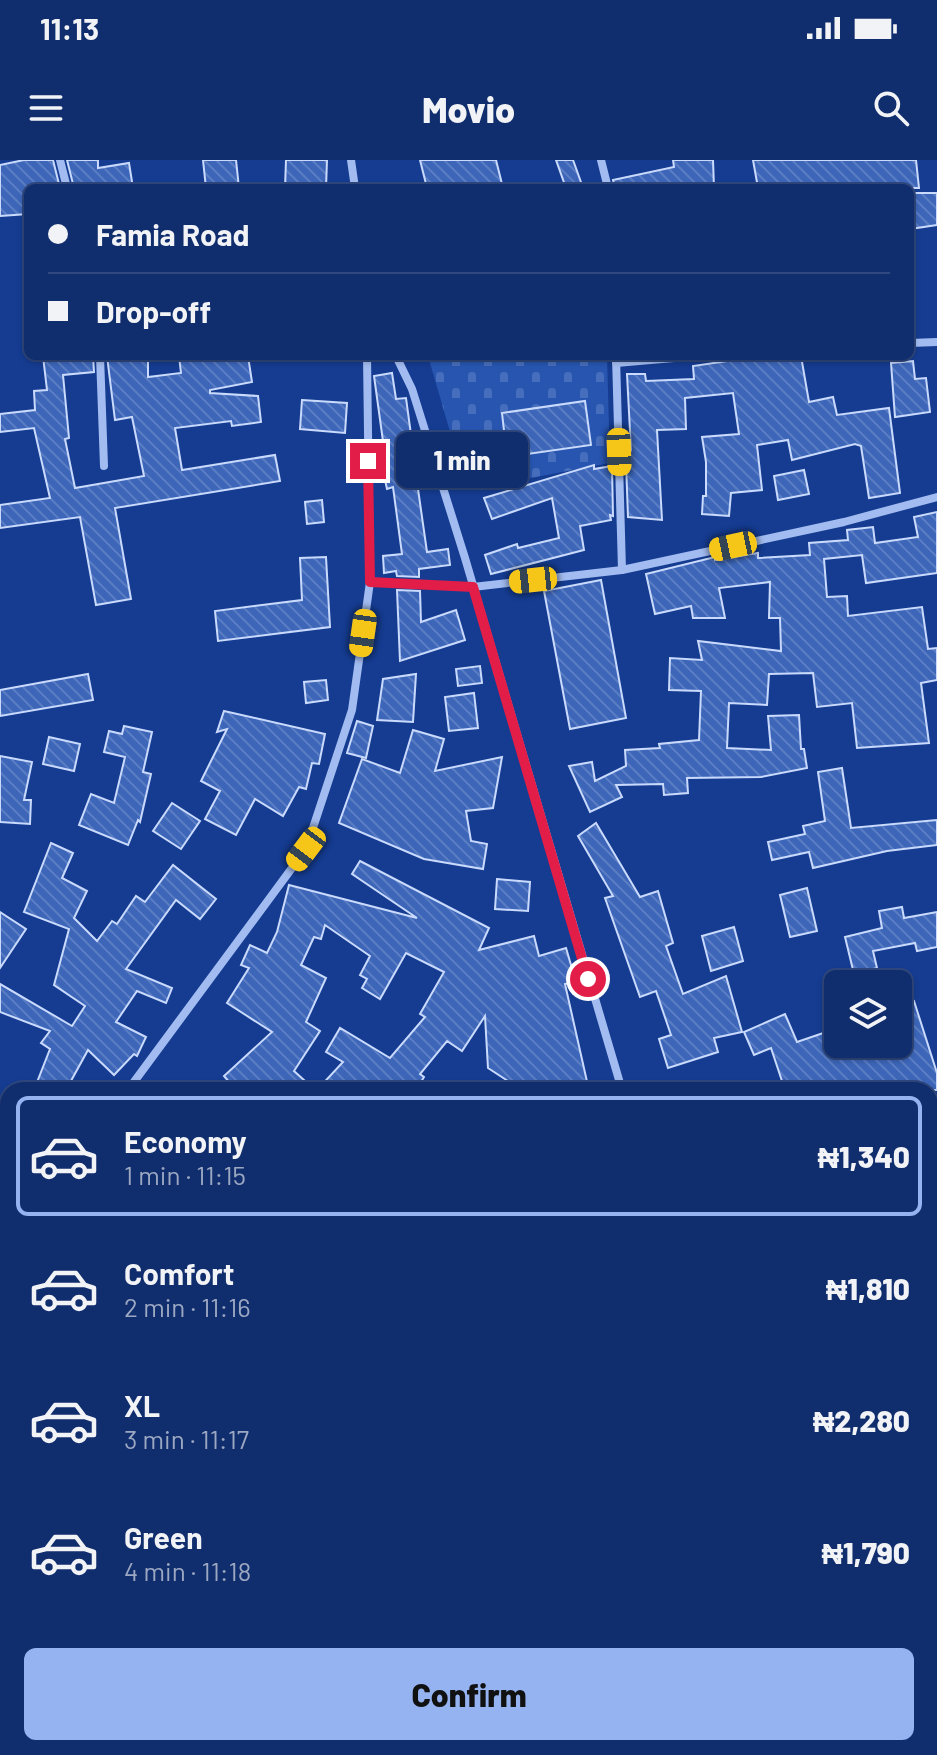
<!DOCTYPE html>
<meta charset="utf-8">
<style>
:root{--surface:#102d6d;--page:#193572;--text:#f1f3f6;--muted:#9ca8c2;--line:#304980;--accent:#95b2f1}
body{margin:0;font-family:Barlow,sans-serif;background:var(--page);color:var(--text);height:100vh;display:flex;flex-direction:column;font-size:30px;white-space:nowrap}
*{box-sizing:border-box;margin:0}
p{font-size:26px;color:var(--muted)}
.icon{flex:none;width:44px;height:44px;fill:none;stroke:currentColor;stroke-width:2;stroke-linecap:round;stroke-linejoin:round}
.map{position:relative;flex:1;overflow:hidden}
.details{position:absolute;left:0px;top:922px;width:938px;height:674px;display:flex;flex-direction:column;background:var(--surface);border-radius:24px 24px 0 0;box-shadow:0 2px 6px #0004,0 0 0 2px var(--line)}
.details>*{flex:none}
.top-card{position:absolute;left:24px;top:24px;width:890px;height:176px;border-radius:12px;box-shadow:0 2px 6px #0004,0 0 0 2px var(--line);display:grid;align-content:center;height:176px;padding:0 24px;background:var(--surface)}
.tools{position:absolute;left:824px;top:810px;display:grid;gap:16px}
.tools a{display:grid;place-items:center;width:88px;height:88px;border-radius:12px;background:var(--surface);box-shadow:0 2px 6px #0004,0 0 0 2px var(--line);font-size:40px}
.end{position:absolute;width:36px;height:36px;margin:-18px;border:10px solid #e11d48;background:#fff;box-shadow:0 0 0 4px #fff}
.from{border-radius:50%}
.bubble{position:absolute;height:56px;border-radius:12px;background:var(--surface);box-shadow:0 2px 6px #0004,0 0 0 2px var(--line);font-size:26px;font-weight:800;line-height:56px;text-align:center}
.car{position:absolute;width:24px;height:48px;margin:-24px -12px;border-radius:10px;box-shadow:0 0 6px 2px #0007;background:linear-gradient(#f5c518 24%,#345 0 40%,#f5c518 0 76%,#345 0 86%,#f5c518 0)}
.top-card b{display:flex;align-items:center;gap:28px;height:76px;font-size:30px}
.top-card b+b{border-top:2px solid var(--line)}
.top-card i{width:20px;height:20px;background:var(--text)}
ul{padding:14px 0 0;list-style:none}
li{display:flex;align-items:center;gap:24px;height:120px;margin:0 16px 12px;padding:0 8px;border:4px solid transparent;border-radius:12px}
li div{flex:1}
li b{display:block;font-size:30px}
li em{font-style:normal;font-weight:800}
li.selected{border-color:var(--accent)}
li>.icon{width:72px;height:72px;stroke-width:1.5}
.action{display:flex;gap:16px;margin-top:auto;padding:16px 24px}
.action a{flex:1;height:92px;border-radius:12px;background:var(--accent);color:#111;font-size:32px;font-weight:800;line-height:92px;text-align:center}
.status{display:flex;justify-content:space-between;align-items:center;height:56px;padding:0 40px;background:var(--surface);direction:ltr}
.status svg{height:22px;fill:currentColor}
header{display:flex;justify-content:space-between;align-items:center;height:104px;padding:0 24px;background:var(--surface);font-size:36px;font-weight:800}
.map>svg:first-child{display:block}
</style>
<div class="status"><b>11:13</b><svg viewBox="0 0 49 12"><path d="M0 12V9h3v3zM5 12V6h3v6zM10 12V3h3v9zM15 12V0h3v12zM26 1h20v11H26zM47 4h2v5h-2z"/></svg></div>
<header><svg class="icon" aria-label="menu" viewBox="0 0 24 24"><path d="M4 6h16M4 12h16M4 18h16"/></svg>Movio<svg class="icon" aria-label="search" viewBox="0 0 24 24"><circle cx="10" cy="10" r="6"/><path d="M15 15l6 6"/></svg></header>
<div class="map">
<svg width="937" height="1595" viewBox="0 0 937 1595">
<defs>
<pattern id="cemetery-stones" width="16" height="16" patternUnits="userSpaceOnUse" patternTransform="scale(2)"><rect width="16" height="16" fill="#2755b0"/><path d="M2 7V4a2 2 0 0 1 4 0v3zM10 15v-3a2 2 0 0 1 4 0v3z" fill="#476ebc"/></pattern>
<pattern id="building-back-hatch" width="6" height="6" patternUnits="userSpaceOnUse" patternTransform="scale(2)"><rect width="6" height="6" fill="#3d66b9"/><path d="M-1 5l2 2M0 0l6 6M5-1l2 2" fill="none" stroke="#5a7dc4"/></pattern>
</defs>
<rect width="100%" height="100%" fill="#153c91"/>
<polygon fill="url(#cemetery-stones)" points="428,196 607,196 610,303 467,330"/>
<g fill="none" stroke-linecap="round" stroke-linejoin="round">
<g stroke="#94b5f4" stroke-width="6">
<polyline points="0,1460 8,1466"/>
<polyline points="187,1588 193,1595"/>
</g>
</g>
<g fill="url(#building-back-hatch)" stroke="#c9dafc" stroke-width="2">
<polygon points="24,0 53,0 60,28 28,28 28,54 0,56 0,5"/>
<polygon points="67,0 98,0 98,8 129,3 133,28 74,28"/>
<polygon points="203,0 236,0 239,28 206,28"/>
<polygon points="286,0 327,0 326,28 285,28"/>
<polygon points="420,0 496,0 503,28 427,28"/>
<polygon points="556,0 573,0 582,25 566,28"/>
<polygon points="673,0 713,0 714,28 615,28 613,20 674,7"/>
<polygon points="753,0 916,0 919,28 758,28"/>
<polygon points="910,33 937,33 937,65 910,69"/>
<polygon points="43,196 93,196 94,212 63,215 69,278 65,279 75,328 144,316 132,257 115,260 107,196 148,196 148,217 181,213 179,196 248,196 252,222 210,230 210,233 258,236 261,262 232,266 231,261 175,268 182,310 275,295 280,321 115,348 131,439 96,445 80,357 0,368 0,345 50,338 34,268 0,272 0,254 35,250 34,231 47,230"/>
<polygon points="762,196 762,200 801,196 809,242 833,237 837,255 889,248 900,333 869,338 861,286 855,284 792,300 788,280 757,285 762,330 731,333 729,356 702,354 703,336 706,336 706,302 702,277 739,274 733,233 685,238 686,269 657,270 662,360 628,357 626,303 631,290 627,214 645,214 646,221 694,219 693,206"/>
<polygon points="913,201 915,219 926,218 930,252 895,257 891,203"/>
<polygon points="392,213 396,239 406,238 415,304 423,302 427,320 417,322 427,392 448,389 450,405 419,409 419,417 397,416 396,411 384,413 383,396 402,394 393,327 387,329 383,311 387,310 374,216"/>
<polygon points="302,240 347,243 345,273 300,269"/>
<polygon points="585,241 591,285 507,297 502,253"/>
<polygon points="594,305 594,309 612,306 613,356 610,355 611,360 580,366 584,390 491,414 485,395 517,384 518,388 559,378 552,338 492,359 484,338"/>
<polygon points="804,310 809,334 778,340 774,316"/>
<polygon points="322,340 324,362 307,364 305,342"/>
<polygon points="937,352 937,413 866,423 862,395 824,399 827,437 847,436 848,456 922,447 928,489 937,488 937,520 921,523 929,583 857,588 852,543 817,547 813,513 769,514 767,545 729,543 727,588 771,590 768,556 799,555 801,589 804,589 807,608 761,617 687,618 688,633 664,635 663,624 616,625 622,637 590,652 569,606 592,602 595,621 626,606 625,590 660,588 659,584 699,580 701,531 669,530 670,498 702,500 698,481 781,491 780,458 769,458 770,422 719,428 725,458 693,458 691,446 655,454 646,414 715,397 715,400 758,393 758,398 810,395 809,383 848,380 847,370 873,367 875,383 918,377 914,357"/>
<polygon points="326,397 330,467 218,481 215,451 302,440 300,398"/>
<polygon points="601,420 626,558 570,569 544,431"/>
<polygon points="397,430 420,431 421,462 456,450 465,480 400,501"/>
<polygon points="480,506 482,523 458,526 456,509"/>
<polygon points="88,514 93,540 0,556 0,530"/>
<polygon points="416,514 413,562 377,560 383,519"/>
<polygon points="326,520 328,540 306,543 304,522"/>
<polygon points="474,533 478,568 449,571 445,537"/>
<polygon points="224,551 325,574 319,604 312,603 306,629 299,627 283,656 255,639 236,675 205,659 220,631 201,621 227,569 217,572"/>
<polygon points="357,561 373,566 366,598 347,593"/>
<polygon points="124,566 152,572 143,612 151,614 140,662 138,660 128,685 79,665 91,634 114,643 125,597 104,592 109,571 122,574"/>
<polygon points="413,570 444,579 435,611 502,597 493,648 466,651 471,681 487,684 483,709 424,699 339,663 362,599 400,613"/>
<polygon points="49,577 80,584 74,611 43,604"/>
<polygon points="0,596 32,602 24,640 31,640 30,664 0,662"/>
<polygon points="842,608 851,668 937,660 937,685 887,691 813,708 809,692 772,700 768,682 805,674 803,666 825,661 818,612"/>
<polygon points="172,643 200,661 181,689 153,671"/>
<polygon points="596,663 640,737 658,731 673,783 666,786 683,834 726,816 742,872 714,878 718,892 668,908 659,879 671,875 656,831 640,837 605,738 613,736 578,676"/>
<polygon points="51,683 73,693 62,718 87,731 74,758 97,781 112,761 117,764 136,736 145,742 173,705 216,739 200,759 176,740 126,809 172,828 166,843 137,831 116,862 146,877 137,896 134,894 114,915 88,890 66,930 34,930 50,889 41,883 50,871 0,852 0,824 72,866 85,846 54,825 69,769 24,752"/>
<polygon points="360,701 489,768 479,790 534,776 539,796 566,788 576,822 565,824 588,926 572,930 546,930 544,925 517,927 488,908 485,856 462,891 447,881 420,914 424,917 416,930 317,930 343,902 326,892 340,868 390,898 425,857 420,854 444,812 406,793 380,839 362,828 367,819 360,815 370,796 325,765 321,779 314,777 301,805 326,818 306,862 320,871 294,911 315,930 264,930 258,924 251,930 236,930 224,916 272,872 227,843 249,808 241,805 250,785 267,793 277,772 289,725 417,758 352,714"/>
<polygon points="497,719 530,722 528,751 495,749"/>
<polygon points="807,728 817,771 790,777 780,735"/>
<polygon points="902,747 904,758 937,752 937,787 917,791 915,783 873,791 877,808 854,814 845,777 882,768 879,751"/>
<polygon points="0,752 26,769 0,808"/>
<polygon points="734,767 743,801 711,811 702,776"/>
<polygon points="914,841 937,913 937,930 785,930 771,888 754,895 744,872 785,854 797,882 838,868 838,884 898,884 898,847"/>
</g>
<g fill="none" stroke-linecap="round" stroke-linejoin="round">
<g stroke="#a2bcf1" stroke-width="8">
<polyline points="60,0 67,28"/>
<polyline points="351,0 355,28"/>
<polyline points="601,0 608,28"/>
<polyline points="910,183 937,182"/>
<polyline points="100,196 104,306"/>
<polyline points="396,196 412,229 465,398 622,930"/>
<polyline points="616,196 622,410"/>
<polyline points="616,203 697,196"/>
<polyline points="370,422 473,427 622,410 844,362 937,337"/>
<polyline points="128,930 306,689 352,550 370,422 367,196"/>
<polyline points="0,1058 8,1062"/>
<polyline points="0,1097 8,1088"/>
<polyline points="0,1311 8,1317"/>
<polyline points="930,1454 937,1467"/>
<polyline points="930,1574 937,1571"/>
<polyline points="491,1595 492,1588"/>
<polyline points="883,1595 898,1588"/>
</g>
</g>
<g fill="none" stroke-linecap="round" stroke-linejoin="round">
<polyline stroke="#e11d48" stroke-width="10" points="368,301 370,422 473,427 588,819"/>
</g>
</svg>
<div class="tools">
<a><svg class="icon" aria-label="layers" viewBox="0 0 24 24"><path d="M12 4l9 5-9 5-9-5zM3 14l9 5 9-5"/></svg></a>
</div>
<i class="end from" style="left:588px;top:819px"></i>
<i class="end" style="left:368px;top:301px"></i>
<div class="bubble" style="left:396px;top:272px;width:132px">1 min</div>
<i class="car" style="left:619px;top:292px;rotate:178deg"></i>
<i class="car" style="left:733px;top:386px;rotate:258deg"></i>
<i class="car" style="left:533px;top:420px;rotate:264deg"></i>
<i class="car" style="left:363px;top:473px;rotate:188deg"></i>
<i class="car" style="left:306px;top:689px;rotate:217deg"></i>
<div class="top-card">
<b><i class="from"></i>Famia Road</b>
<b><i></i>Drop-off</b>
</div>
<section class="details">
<ul>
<li class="selected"><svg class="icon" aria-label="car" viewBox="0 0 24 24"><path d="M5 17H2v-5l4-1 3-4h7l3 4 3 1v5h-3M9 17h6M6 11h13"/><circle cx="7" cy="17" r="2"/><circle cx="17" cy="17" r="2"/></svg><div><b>Economy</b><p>1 min · 11:15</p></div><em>₦1,340</em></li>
<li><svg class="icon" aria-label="car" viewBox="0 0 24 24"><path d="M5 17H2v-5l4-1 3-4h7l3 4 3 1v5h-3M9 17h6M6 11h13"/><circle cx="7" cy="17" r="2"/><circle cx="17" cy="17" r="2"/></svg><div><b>Comfort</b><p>2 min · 11:16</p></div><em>₦1,810</em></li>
<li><svg class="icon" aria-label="car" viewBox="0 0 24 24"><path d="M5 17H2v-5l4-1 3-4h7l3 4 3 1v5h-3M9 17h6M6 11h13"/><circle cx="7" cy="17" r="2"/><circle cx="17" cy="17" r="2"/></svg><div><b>XL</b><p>3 min · 11:17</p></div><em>₦2,280</em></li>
<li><svg class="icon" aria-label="car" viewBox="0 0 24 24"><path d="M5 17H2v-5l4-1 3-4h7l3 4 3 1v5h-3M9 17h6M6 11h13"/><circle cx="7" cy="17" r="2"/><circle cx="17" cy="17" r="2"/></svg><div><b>Green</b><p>4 min · 11:18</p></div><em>₦1,790</em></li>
</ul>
<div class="action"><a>Confirm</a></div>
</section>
</div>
